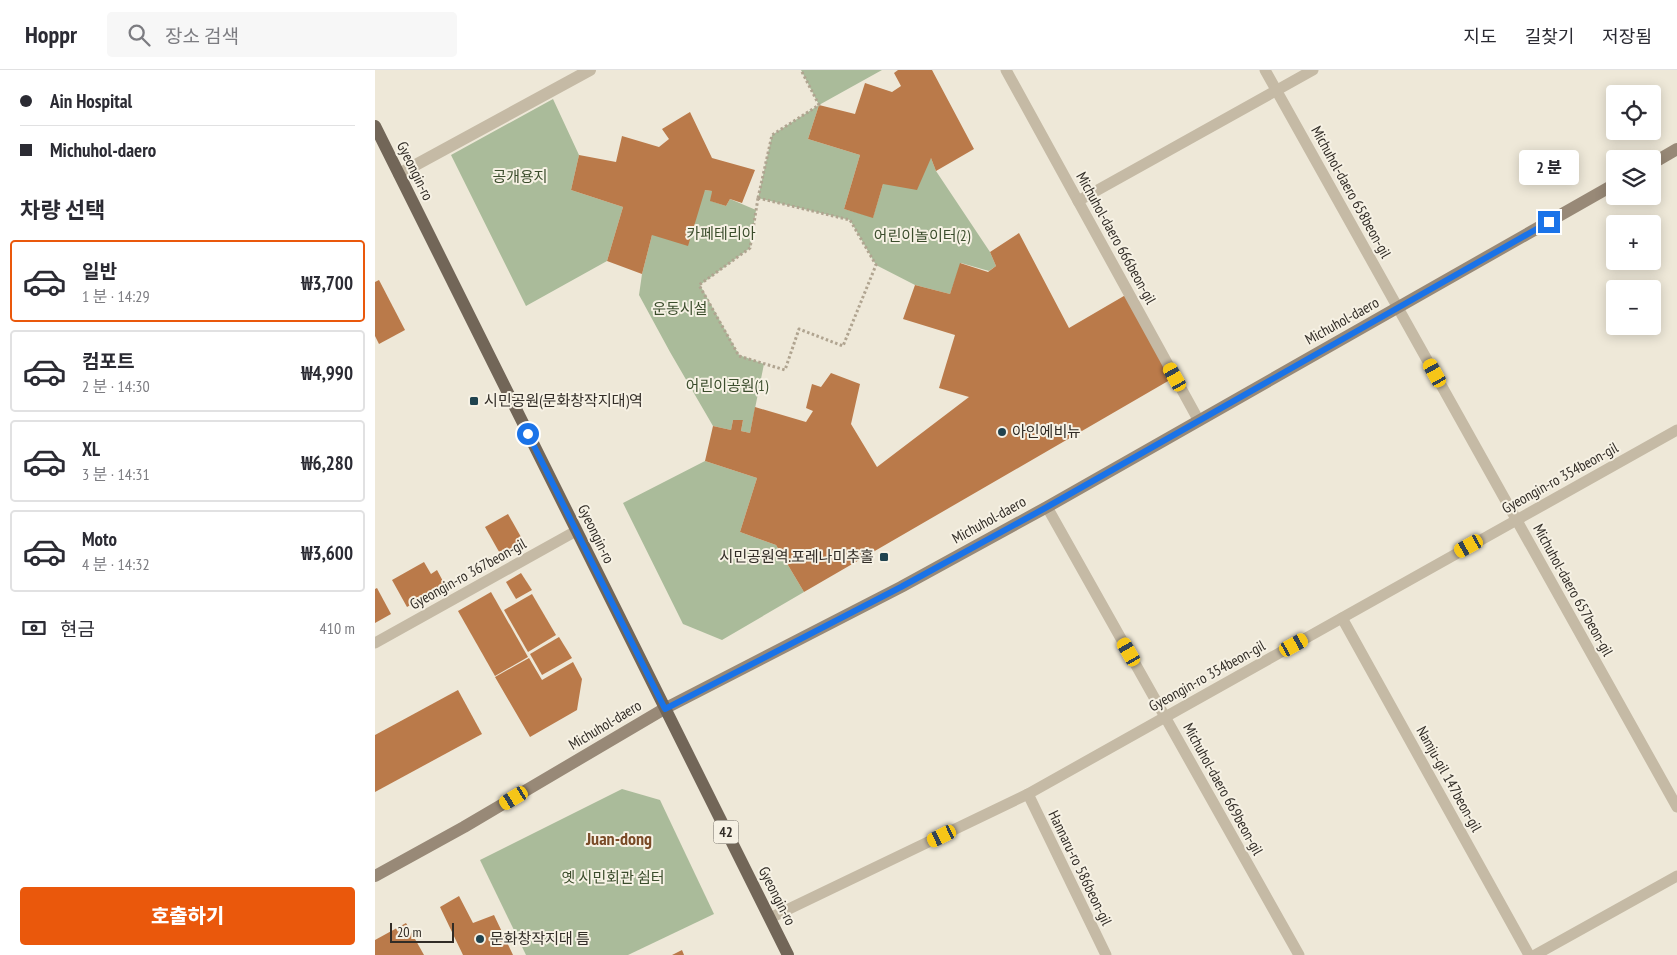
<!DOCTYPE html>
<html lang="ko">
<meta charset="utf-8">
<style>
:root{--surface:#fff;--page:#f7f7f7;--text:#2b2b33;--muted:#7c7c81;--line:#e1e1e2;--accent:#ea580c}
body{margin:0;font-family:"PT Sans Narrow","Noto Sans KR",sans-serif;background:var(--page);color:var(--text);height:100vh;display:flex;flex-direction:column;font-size:19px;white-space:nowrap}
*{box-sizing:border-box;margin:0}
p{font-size:16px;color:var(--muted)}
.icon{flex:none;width:28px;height:28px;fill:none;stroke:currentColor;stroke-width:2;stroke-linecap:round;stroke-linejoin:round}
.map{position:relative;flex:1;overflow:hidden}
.panel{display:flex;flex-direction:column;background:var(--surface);width:375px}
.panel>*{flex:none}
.top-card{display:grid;align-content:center;height:110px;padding:0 20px;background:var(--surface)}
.tools{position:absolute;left:1231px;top:15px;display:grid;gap:10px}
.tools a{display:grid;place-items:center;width:55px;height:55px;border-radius:5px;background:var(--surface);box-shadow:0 2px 12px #0003;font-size:25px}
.scale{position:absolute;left:15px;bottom:12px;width:64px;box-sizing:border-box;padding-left:5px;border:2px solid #312c26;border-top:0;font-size:14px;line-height:18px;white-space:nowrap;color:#312c26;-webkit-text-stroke:4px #f6f1e4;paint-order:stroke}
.end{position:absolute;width:22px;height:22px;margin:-11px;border:6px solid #1a73e8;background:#fff;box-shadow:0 0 0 2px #fff}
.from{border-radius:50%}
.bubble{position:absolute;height:35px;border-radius:5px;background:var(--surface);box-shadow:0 2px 12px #0003;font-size:16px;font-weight:800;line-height:35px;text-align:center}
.car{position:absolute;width:15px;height:30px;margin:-15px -8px;border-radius:6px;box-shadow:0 0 4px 1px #0007;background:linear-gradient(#f5c518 24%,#345 0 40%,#f5c518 0 76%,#345 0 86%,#f5c518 0)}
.top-card b{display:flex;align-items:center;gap:18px;height:48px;font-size:19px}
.top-card b+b{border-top:1px solid var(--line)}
.top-card i{width:12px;height:12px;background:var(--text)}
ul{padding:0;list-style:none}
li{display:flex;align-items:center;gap:15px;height:82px;margin:0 10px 8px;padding:0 10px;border:2px solid var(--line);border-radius:5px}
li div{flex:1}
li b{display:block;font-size:19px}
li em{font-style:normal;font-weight:800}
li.selected{border-color:var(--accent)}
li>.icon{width:45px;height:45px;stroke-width:1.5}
h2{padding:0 20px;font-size:22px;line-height:60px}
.pay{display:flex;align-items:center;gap:12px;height:55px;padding:0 20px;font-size:19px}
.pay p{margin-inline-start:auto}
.button{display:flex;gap:10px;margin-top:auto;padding:10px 20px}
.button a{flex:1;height:58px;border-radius:5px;background:var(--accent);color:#fff;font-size:20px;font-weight:800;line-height:58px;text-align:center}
header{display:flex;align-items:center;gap:30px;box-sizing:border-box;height:70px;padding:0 25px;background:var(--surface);border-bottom:1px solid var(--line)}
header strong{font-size:24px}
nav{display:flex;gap:28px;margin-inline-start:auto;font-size:18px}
.search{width:350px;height:45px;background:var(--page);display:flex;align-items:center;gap:12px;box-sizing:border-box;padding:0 18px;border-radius:5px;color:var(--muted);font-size:19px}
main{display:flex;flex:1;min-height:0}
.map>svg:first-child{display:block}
</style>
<header>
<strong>Hoppr</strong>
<div class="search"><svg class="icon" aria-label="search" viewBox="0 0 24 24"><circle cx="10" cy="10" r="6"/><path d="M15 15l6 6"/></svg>장소 검색</div>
<nav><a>지도</a><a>길찾기</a><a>저장됨</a></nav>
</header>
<main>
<section class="panel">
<div class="top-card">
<b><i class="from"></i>Ain Hospital</b>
<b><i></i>Michuhol-daero</b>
</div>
<h2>차량 선택</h2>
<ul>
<li class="selected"><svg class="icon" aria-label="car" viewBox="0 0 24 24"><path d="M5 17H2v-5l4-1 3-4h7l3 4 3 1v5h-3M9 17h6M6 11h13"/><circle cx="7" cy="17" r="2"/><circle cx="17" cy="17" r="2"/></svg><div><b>일반</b><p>1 분 · 14:29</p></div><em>₩3,700</em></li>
<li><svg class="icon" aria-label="car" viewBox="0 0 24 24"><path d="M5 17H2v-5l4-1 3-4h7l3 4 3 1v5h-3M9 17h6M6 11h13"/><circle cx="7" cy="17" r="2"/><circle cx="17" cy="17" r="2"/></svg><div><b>컴포트</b><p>2 분 · 14:30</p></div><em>₩4,990</em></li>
<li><svg class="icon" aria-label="car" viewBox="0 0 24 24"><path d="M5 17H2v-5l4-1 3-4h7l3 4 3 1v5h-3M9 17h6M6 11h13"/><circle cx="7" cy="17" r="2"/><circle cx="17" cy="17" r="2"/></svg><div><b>XL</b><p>3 분 · 14:31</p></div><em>₩6,280</em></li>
<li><svg class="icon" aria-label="car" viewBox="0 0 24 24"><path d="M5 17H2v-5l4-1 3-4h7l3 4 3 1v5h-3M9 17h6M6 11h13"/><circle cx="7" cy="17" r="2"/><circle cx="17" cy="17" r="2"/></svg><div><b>Moto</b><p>4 분 · 14:32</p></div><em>₩3,600</em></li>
</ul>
<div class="pay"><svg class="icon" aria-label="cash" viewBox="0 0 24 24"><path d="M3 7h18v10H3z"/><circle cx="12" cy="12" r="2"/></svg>현금<p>410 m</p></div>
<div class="button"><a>호출하기</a></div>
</section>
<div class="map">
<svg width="1302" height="885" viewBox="0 0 1302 885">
<rect width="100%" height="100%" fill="#eee8d8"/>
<g fill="#aabb9a">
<polygon points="426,0 507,0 444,35 433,69 485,85 469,139 498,147 508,114 556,88 561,101 615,182 621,196 614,201 586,193 575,224 540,215 501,195 475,150 383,128 397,65 444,35"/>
<polygon points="178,29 204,85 196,120 248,137 232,191 151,236 76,85"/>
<polygon points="330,120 337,121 336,131 351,136 355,129 381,140 375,178 325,215 364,285 389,294 375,363 366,361 368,350 358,350 356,360 338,356 295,282 264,225 267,204 277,165"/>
<polygon points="330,391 382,408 365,462 401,475 429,522 347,570 308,554 248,433"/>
<polygon points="247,719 285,730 339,844 253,885 151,885 105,790"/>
</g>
<g fill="#ba7a4a">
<polygon points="523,0 557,0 599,79 561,101 556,88 542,120 508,114 498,148 469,139 485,85 433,69 444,35 480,44 490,13 517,22 526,16 519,3"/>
<polygon points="315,42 337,88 380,100 367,133 355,129 351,136 335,131 337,121 330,120 313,176 277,165 267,204 232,191 248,137 196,120 204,85 241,92 247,66 284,77 294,69 287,59"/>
<polygon points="644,163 694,258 754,223 800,307 429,522 401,475 365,462 382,408 330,391 338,356 356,360 358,350 368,350 366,361 375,363 380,337 431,352 438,341 431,338 437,314 446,317 456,303 485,314 476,354 502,397 594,327 564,318 580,265 528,249 540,215 575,224 585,193 613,202 621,196 615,182"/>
<polygon points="4,210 30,260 4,274 0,266 0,212"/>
<polygon points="133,444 150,474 127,487 110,457"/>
<polygon points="49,492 56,504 62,500 70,515 32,537 17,510"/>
<polygon points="146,503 157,520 141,529 131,512"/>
<polygon points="2,518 16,544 0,553 0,519"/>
<polygon points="116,522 153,587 120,606 83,541"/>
<polygon points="157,524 181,565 153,582 129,540"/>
<polygon points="184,567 197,588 167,605 155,584"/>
<polygon points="154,588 167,610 198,592 207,609 202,640 155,667 120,607"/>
<polygon points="83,620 107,664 0,722 0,665"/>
<polygon points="84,826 98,853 119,845 138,885 88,885 65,837"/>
<polygon points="31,853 49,885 0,885 0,870"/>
<polygon points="307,880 309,885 297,885"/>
</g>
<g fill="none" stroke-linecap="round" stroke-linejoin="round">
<g stroke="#b0a490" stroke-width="3" stroke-dasharray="2.5 2.5" stroke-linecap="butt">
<polygon points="383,128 475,150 501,195 468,276 424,259 410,300 364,286 324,215 375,178"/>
<polyline points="383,128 397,65 444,35 426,0"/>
</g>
<g stroke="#c5baa5" stroke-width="11">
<polyline points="631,0 824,351"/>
<polyline points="890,0 1302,737"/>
<polyline points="703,131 938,0"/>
<polyline points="672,437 924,885"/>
<polyline points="967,548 1154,885"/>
<polyline points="0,573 201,461"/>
<polyline points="653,724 731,885"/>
<polyline points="395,848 653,724 1302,360"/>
<polyline points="1160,885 1302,806"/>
</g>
<polyline stroke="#c5baa5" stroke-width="12" points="24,104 215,0"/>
<g stroke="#988977" stroke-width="12">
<polyline points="1278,93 1302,79"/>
<polyline points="0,806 89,757 289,639 526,517 672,437 1240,114"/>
</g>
<polyline stroke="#726658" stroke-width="12" points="0,56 413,885"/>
</g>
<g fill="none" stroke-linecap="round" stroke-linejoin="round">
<polyline stroke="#1a73e8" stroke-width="6" points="153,364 290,639 526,517 672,437 1174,152"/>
</g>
<g fill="#20434f" stroke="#f6f1e4" stroke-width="2">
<rect x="94" y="326" width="10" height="10" rx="2.5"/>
<circle cx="627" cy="362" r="5"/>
<rect x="504" y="482" width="10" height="10" rx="2.5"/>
<circle cx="105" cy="869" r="5"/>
</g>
<g text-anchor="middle" stroke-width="4" stroke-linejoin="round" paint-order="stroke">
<rect fill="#f6f1e4" stroke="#6c675f" stroke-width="1" x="338.5" y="750.5" width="25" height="23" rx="4"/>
<g font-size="14" font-weight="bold" fill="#312c26">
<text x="351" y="767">42</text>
</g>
<g font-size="15" fill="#312c26" stroke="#f6f1e4">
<text transform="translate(40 101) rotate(64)" y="5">Gyeongin-ro</text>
<text transform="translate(976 122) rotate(61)" y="5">Michuhol-daero 658beon-gil</text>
<text transform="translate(741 168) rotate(61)" y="5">Michuhol-daero 666beon-gil</text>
<text transform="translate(967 251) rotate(-29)" y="5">Michuhol-daero</text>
<text transform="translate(1185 408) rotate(-29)" y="5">Gyeongin-ro 354beon-gil</text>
<text transform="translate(614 450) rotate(-29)" y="5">Michuhol-daero</text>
<text transform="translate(221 464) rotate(64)" y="5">Gyeongin-ro</text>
<text transform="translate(93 504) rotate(-29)" y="5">Gyeongin-ro 367beon-gil</text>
<text transform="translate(1198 520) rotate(61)" y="5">Michuhol-daero 657beon-gil</text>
<text transform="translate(832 606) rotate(-29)" y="5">Gyeongin-ro 354beon-gil</text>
<text transform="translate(230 655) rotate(-31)" y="5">Michuhol-daero</text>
<text transform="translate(1074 709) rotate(61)" y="5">Namju-gil 147beon-gil</text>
<text transform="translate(848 719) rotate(61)" y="5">Michuhol-daero 669beon-gil</text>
<text transform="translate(705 798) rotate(64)" y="5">Hannaru-ro 586beon-gil</text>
<text transform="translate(402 826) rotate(63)" y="5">Gyeongin-ro</text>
</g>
<g font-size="15" fill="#3b4d2c" stroke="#f6f1e4">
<text x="145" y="112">공개용지</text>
<text x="346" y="169">카페테리아</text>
<text x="547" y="171">어린이놀이터(2)</text>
<text x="305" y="244">운동시설</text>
<text x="352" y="321">어린이공원(1)</text>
<text x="238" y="813">옛 시민회관 쉼터</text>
</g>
<g font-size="15" fill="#312c26" stroke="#f6f1e4" text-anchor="start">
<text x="109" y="336">시민공원(문화창작지대)역</text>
<text x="637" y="367">아인에비뉴</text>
<text x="499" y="492" text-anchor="end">시민공원역.포레나미추홀</text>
<text x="115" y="874">문화창작지대 틈</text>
</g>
<g font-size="18" font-weight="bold" fill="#794a26" stroke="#f6f1e4">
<text x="244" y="775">Juan-dong</text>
</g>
</g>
</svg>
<div class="tools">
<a><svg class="icon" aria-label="locate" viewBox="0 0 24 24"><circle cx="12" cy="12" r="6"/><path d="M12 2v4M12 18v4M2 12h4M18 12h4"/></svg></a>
<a><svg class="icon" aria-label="layers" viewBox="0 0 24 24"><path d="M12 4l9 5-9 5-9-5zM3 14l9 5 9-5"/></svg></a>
<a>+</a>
<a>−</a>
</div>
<div class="scale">20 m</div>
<i class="end from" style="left:153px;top:364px"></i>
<i class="end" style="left:1174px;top:152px"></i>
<div class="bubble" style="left:1144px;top:80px;width:60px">2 분</div>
<i class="car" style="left:1060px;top:303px;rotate:331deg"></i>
<i class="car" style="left:800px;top:307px;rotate:331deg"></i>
<i class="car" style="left:1094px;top:476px;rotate:241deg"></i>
<i class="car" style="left:919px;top:575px;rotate:61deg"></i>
<i class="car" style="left:754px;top:582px;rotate:330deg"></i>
<i class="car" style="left:139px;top:728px;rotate:239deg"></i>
<i class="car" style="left:567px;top:766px;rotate:244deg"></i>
</div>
</main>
